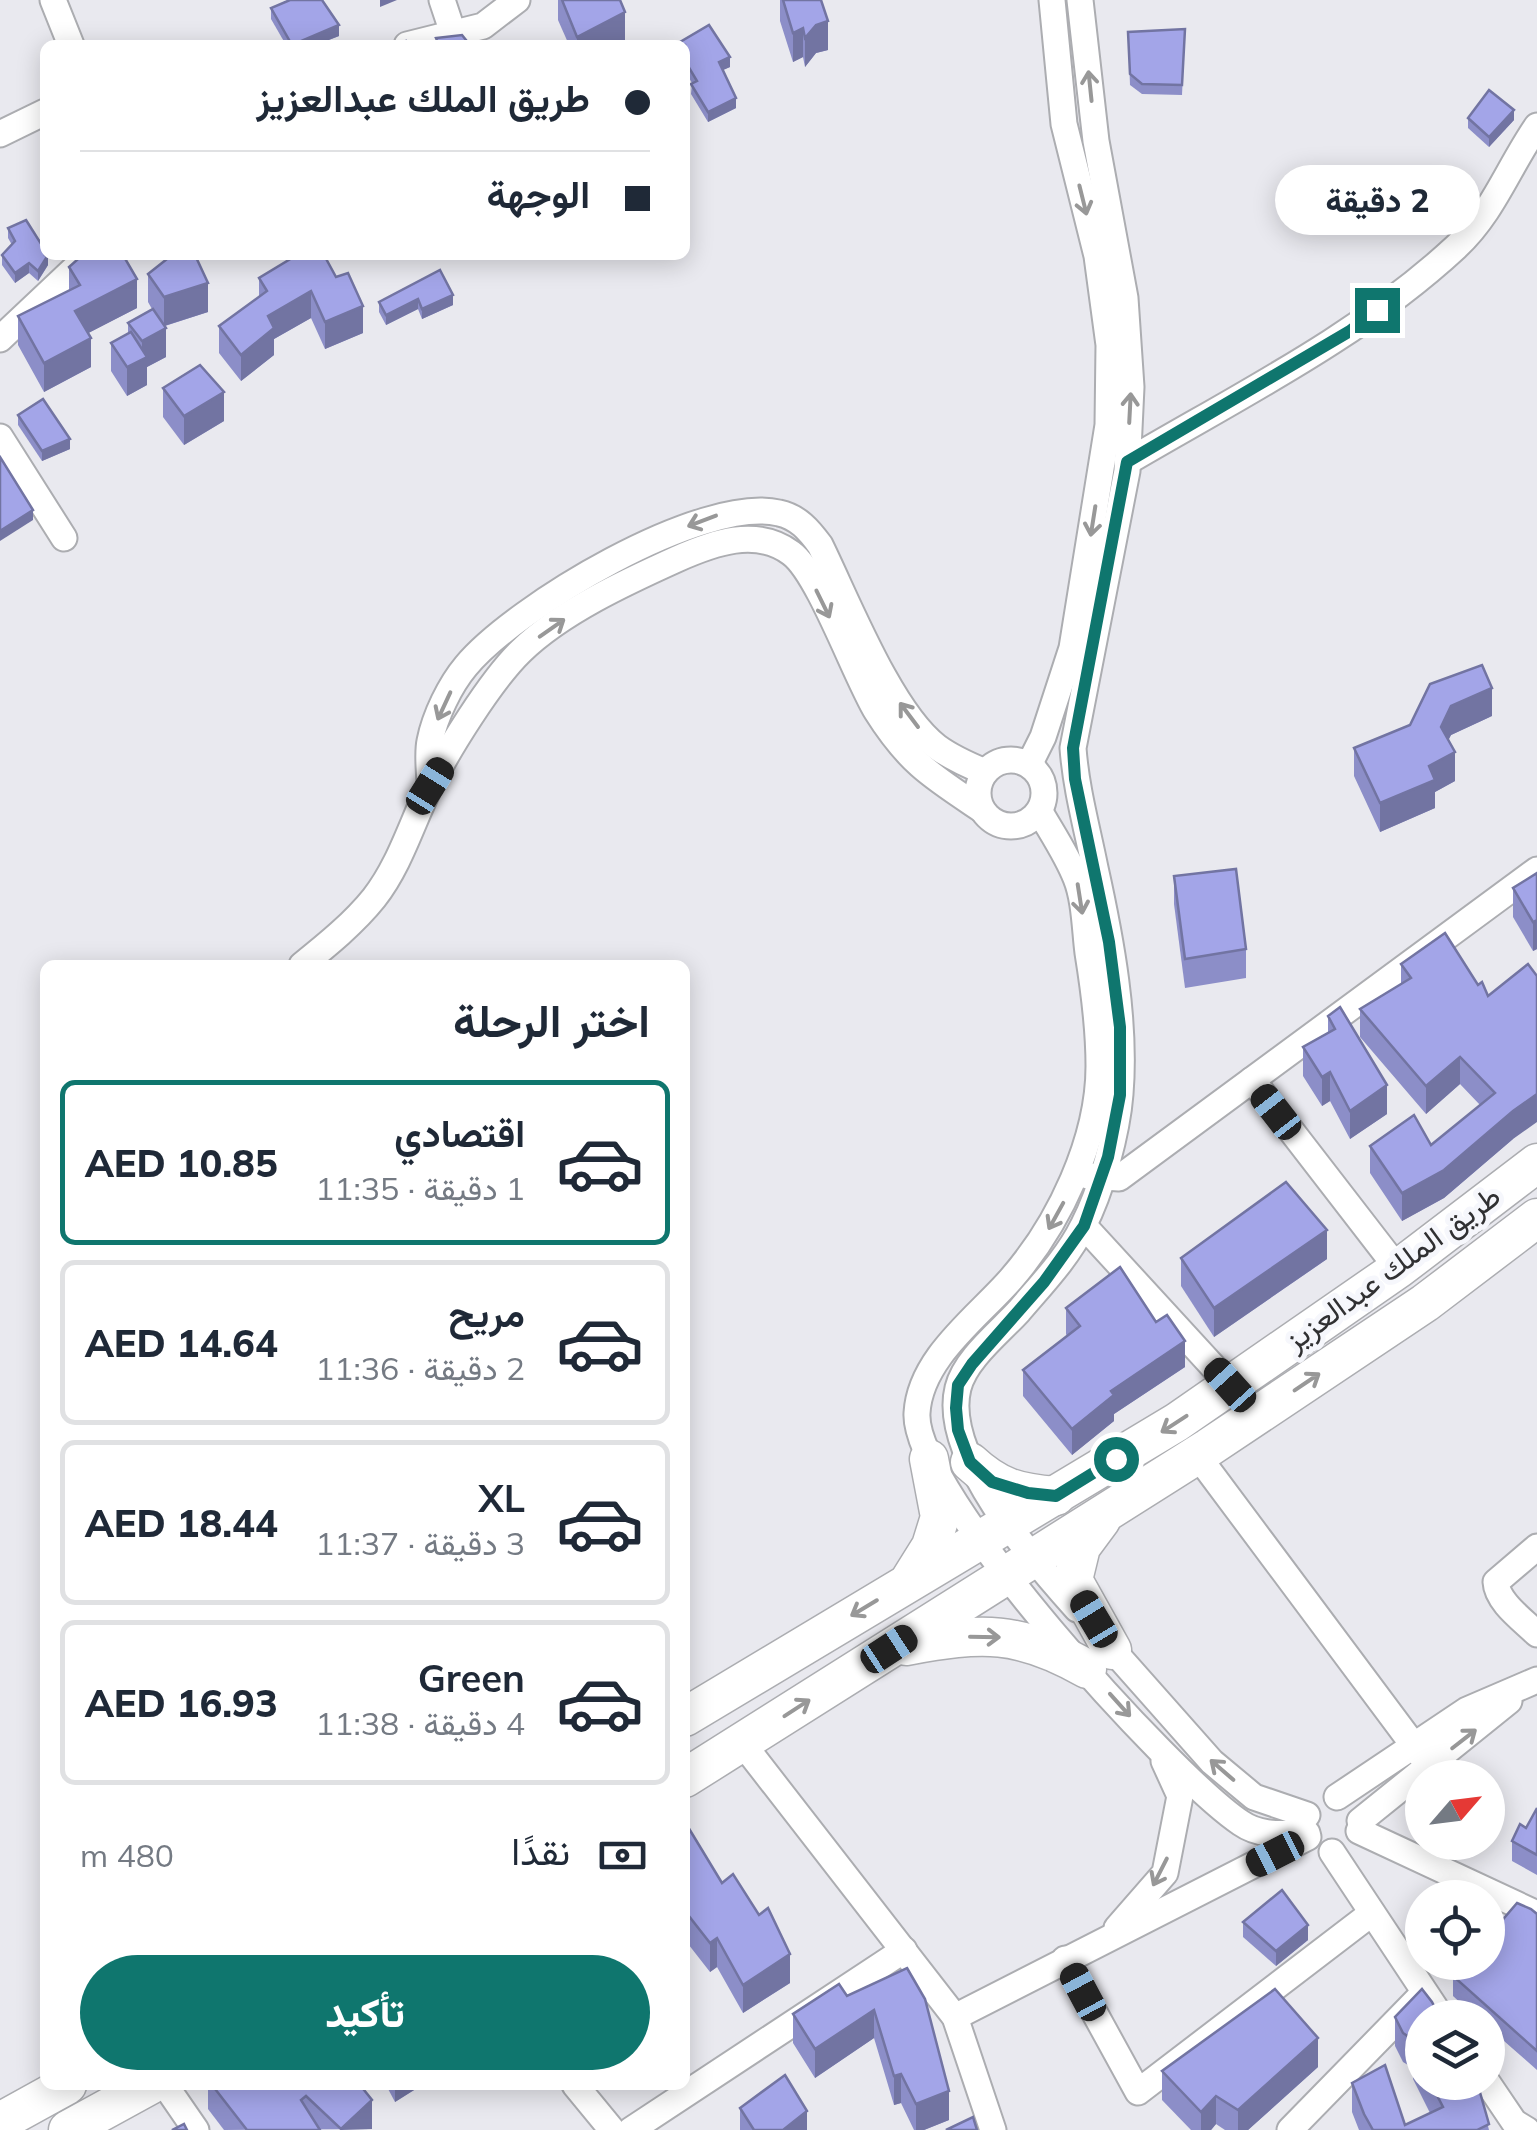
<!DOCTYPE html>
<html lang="ar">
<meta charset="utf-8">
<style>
:root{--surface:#fff;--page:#f6f6f7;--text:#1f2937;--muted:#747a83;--line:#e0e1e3;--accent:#0f766e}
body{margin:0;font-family:Mulish,Vazirmatn,sans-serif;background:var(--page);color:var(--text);direction:rtl;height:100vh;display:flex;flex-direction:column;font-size:38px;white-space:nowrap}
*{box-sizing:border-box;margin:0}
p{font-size:32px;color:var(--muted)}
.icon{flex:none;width:55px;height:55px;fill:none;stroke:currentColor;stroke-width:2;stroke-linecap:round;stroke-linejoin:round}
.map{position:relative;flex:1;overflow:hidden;direction:ltr}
.panel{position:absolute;left:40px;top:960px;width:650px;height:1130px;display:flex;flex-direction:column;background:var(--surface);border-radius:15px;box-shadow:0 5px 25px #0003;direction:rtl}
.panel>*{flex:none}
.guide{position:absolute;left:40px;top:40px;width:650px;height:220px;border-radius:15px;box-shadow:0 5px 25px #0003;direction:rtl;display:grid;align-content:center;height:220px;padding:0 40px;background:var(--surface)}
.needle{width:65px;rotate:62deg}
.tools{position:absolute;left:1405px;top:1760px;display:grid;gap:20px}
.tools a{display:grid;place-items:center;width:100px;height:100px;border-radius:50%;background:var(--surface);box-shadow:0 5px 25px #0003;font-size:50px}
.end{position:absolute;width:45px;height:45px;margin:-22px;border:12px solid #0f766e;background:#fff;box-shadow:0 0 0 5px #fff}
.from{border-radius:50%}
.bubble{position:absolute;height:70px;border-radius:35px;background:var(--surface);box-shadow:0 5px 25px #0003;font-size:32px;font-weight:800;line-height:70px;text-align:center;direction:rtl}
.car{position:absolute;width:30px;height:60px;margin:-30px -15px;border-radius:12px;box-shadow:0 0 8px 2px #0007;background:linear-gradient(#222 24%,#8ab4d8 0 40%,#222 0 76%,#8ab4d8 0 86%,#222 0)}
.guide b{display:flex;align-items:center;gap:35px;height:95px;font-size:38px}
.guide b+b{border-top:2px solid var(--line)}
.guide i{width:25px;height:25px;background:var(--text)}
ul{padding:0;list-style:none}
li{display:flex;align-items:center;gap:30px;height:165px;margin:0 20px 15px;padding:0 20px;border:5px solid var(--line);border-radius:15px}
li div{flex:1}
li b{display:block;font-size:38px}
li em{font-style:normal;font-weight:800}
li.current{border-color:var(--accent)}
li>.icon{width:90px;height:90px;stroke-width:1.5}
h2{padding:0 40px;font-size:45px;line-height:120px}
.pay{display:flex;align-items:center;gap:25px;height:110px;padding:0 40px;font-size:38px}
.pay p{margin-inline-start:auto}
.button{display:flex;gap:20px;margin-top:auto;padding:20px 40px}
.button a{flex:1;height:115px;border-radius:60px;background:var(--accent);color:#fff;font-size:40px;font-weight:800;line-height:115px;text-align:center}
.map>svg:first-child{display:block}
</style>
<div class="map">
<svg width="1537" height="2130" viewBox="0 0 1537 2130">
<rect width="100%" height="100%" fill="#e9e9ef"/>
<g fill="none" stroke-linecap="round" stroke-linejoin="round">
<g stroke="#acadb1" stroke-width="29">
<g id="street">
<polyline points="53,0 71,45"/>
<polyline points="442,0 453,33"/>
<polyline points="407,45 483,26 517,0"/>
<polyline points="0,134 45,112"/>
<polyline points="0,339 89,255"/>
<polyline points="0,437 64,538"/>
<path d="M1127 462C1239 396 1360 336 1456 247 1493 213 1509 166 1537 126"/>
<circle cx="1011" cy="793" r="33"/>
<polyline points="1029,765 1043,737 1072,648 1108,425 1109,345 1097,256 1064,124 1052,0"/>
<path d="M430 787C430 772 427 755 430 741 435 716 450 685 466 666 515 607 702 495 779 513 798 517 809 530 820 545 847 600 890 711 937 747 952 758 968 765 985 772"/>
<path d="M1040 812C1052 833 1067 855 1076 878 1085 900 1085 930 1088 953 1094 990 1099 1028 1099 1066 1099 1140 1059 1224 1011 1279 978 1317 920 1358 917 1413 912 1492 1171 1776 1241 1823 1261 1837 1284 1833 1307 1833"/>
<path d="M302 965C327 945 354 923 374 898 399 866 411 826 428 790 446 752 491 680 521 651 561 612 626 582 677 559 713 543 756 527 791 553 819 573 856 678 877 712 909 763 933 777 981 809"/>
<polyline points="1252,1080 1398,1269"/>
<polyline points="1088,1176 1119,1178 1537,870"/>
<polyline points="1084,1226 1230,1385"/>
<polyline points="1197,1455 1429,1766"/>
<path d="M1537 1547 1496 1582C1497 1602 1523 1620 1537 1634"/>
<path d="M1077 1609C1034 1561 941 1456 958 1388 965 1359 1000 1332 1019 1311 1041 1285 1068 1257 1083 1226 1101 1192 1117 1133 1120 1094 1126 1021 1111 940 1095 868 1087 828 1076 789 1073 748L1127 471 1131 387 1125 298 1096 141 1080 0"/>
<polyline points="1103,1639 1212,1762 1254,1797 1307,1815"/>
<polyline points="743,1744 955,2017 993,2130"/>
<polyline points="1337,1797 1467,1710 1537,1680"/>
<polyline points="1360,1821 1509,1701"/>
<polyline points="1359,1831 1537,1914"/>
<polyline points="1332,1852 1442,2018"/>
<polyline points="1117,1928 1165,1873 1180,1796 1164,1761"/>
<polyline points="1065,1959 1138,2092 1372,1913"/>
<polyline points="955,2017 1308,1837"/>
<polyline points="1487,2082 1514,2122 1527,2130"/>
<polyline points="165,2085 196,2130"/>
<polyline points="575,2085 612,2130"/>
<polyline points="631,2130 904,1950"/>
<polyline points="1290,2130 1418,1999"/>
</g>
</g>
<g stroke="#acadb1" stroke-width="41">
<g id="primary">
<path d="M970 1462C998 1488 1018 1493 1056 1496"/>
<polyline points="1101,1520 1081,1547 1073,1580 1112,1650"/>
<polyline points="911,1578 931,1546 940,1517 929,1459"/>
<path d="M906 1646C982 1632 1019 1630 1087 1669"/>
<polyline points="685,1717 1177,1422 1398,1269 1537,1163"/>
<polyline points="685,1778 1208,1448 1425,1303 1537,1218"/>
<polyline points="0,2122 67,2085"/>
<polyline points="68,2130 150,2085"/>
</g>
</g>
<use href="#street" stroke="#fff" stroke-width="25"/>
<use href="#primary" stroke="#fff" stroke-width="38"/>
</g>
<g fill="#8c8ec8">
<polygon points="558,0 620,0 625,41 617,45 569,45 558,20"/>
<polygon points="780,0 821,0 828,50 816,53 805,67 803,57 793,62 780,21"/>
<polygon points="271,8 339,36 316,45 286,45 271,19"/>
<polygon points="1185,29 1182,95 1142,94 1130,85 1128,32"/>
<polygon points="685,45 730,67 722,70 736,108 708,122 691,94 692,83 685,71"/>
<polygon points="1468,118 1514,120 1489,147 1468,128"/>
<polygon points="8,228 48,265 38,281 29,273 15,283 2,265 2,255 12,245 8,238"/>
<polygon points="294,255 324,255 363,333 325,349 311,318 274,339 274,355 241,381 219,353 219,326 259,297 259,278 294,257"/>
<polygon points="69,267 137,308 88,333 91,367 44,392 18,345 18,316 69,290"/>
<polygon points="440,270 453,305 422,319 418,309 386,325 379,312 379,302"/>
<polygon points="148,274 208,312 165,326 166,357 147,367 147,385 127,396 111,371 111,343 128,333 128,323 152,309 148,302"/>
<polygon points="163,388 224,421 184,445 163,417"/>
<polygon points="18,415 70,449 42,461 18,425"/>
<polygon points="1492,716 1451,735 1448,740 1455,781 1435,792 1435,808 1380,832 1354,776 1354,748"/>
<polygon points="1537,873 1537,949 1533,951 1513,917 1513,888"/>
<polygon points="1174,876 1246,949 1246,978 1185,988 1174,904"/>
<polygon points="1445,933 1513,1139 1444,1198 1402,1221 1370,1173 1370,1146 1431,1145 1480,1105 1460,1084 1426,1114 1360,1037 1360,1009 1401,984 1401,964"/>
<polygon points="1328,1016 1387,1114 1350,1139 1330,1101 1322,1106 1303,1076 1303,1047 1328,1033"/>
<polygon points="1181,1258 1327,1259 1214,1337 1181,1286"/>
<polygon points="1066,1308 1156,1322 1185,1367 1114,1414 1114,1421 1072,1455 1023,1396 1023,1370 1067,1336 1066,1334"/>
<polygon points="1537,1808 1537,1875 1512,1861 1512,1841 1526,1828"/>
<polygon points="685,1822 722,1883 790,1983 743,2013 717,1967 710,1972 685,1940"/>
<polygon points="1537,1914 1537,2070 1488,2027 1488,2018 1477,2018 1453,1996 1453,1976"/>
<polygon points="1243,1922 1308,1940 1276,1966 1243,1937"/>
<polygon points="907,1968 949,2120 924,2130 914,2130 901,2103 894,2105 874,2038 815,2078 793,2043 793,2014 847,1996"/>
<polygon points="1395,2017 1422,2018 1422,2082 1477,2082 1489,2130 1359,2130 1352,2112 1352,2083 1405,2125 1430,2113 1413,2079 1413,2068 1403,2062 1395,2046"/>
<polygon points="1318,2067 1248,2130 1225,2130 1216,2124 1211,2130 1191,2130 1162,2100 1162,2071"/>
<polygon points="208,2085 360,2085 372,2129 224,2130 208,2109"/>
<polygon points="386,2085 422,2085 395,2102"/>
<polygon points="740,2108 807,2130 740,2130"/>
</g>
<g fill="#7274a2">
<polygon points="380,0 397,0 380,7"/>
<polygon points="625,12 625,41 617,45 577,45 577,37"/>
<polygon points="828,21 828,50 816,53 805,67 805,38 816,25"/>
<polygon points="339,25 339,36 316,45 293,45"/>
<polygon points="803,28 803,57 793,62 793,33"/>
<polygon points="730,57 730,67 719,72 719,62"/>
<polygon points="736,98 736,108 708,122 708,112"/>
<polygon points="1514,110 1514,120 1489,147 1489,137"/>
<polygon points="48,255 48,265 38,281 38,271"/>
<polygon points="29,263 29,273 15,283 15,273"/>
<polygon points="137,279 137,308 75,340 75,311"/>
<polygon points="208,283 208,312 164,326 164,297"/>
<polygon points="311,291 311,318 274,339 274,355 241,381 241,355 268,316"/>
<polygon points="453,295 453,305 422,319 422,309"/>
<polygon points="418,299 418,309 386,325 386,315"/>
<polygon points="363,306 363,333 325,349 325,322"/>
<polygon points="166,328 166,357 147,367 147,385 127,396 127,367 142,359 142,341"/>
<polygon points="91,338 91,367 44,392 44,363"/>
<polygon points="224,392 224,421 184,445 184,416"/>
<polygon points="70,439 70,449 42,461 42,451"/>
<polygon points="33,510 33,520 0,541 0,531"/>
<polygon points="1492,688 1492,716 1451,735 1441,755 1441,727 1451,706"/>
<polygon points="1455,752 1455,781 1435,792 1435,808 1380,832 1380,803 1429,766"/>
<polygon points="1537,920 1537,949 1533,951 1533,922"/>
<polygon points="1460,1057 1460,1084 1426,1114 1426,1086"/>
<polygon points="1330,1072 1330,1101 1322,1106 1322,1077"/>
<polygon points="1387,1085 1387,1114 1350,1139 1350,1111"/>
<polygon points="1537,1094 1537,1122 1513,1139 1444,1198 1402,1221 1402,1193"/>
<polygon points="1327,1230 1327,1259 1214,1337 1214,1308"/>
<polygon points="1185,1341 1185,1367 1114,1414 1114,1421 1072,1455 1072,1429 1111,1391"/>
<polygon points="1308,1925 1308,1940 1276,1966 1276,1951"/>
<polygon points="717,1938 717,1967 710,1972 710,1943"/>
<polygon points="790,1954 790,1983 743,2013 743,1985"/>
<polygon points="874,2010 874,2038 815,2078 815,2049"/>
<polygon points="1318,2038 1318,2067 1248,2130 1238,2130 1238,2110"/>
<polygon points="901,2074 901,2103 894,2105 894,2076"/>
<polygon points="398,2085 422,2085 395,2102 395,2087"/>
<polygon points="949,2091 949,2120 924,2130 916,2130 916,2104"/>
<polygon points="1216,2096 1216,2124 1211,2130 1201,2130 1201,2112"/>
<polygon points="372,2100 372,2129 341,2130 341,2129"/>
<polygon points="807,2111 807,2130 783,2130"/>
</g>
<g fill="#a3a5e8" stroke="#7274a2" stroke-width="2.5">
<polygon points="290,0 322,0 339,25 292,45 271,8"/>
<polygon points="562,0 620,0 625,12 577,37"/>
<polygon points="783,0 821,0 828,21 816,25 805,38 803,28 793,33"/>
<polygon points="709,25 730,57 719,62 736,98 708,112 691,84 697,81 685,61 685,45 675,45"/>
<polygon points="1185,29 1182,85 1142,84 1130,74 1128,32"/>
<polygon points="462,35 470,45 439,45 436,38"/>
<polygon points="406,41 407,45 387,45"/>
<polygon points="1489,90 1514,110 1489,137 1468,118"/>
<polygon points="26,220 45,250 45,255 48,255 38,271 29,263 15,273 2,255 15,241 8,228"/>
<polygon points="86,255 123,255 137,279 75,311 91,338 44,363 18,316 80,285 69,267 78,259"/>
<polygon points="172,255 195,255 208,283 164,297 148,274"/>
<polygon points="297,255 324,255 336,277 348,273 363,306 325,322 311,291 268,316 274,328 241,355 219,326 267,291 259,278"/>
<polygon points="440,270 453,295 422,309 418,299 386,315 379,302"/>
<polygon points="153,309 166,328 142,341 128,323"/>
<polygon points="131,332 147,357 127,367 111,343"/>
<polygon points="200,365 224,392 184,416 163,388"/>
<polygon points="43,399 70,439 42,451 18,415"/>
<polygon points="0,457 33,510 0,531"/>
<polygon points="1482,665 1492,688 1451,706 1441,727 1455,752 1429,766 1435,780 1380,803 1354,748 1410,725 1430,684"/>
<polygon points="1236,869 1246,949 1185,959 1174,876"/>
<polygon points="1537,873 1537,920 1533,922 1513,888"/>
<polygon points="1445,933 1478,985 1482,982 1488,996 1528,964 1537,976 1537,1094 1513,1111 1444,1170 1402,1193 1370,1146 1414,1115 1431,1145 1495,1093 1460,1057 1426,1086 1360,1009 1411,978 1401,964"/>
<polygon points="1340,1007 1387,1085 1350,1111 1330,1072 1322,1077 1303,1047 1335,1029 1328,1016"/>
<polygon points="1286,1182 1327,1230 1214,1308 1181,1258"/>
<polygon points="1120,1267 1156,1322 1167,1315 1185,1341 1111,1391 1114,1395 1072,1429 1023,1370 1080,1326 1066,1308"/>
<polygon points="1537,1808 1537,1855 1512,1841 1520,1824 1526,1828"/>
<polygon points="685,1822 722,1883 733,1874 759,1915 768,1908 790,1954 743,1985 717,1938 710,1943 685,1911"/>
<polygon points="1282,1890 1308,1925 1276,1951 1243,1922"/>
<polygon points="1517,1903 1531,1909 1537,1914 1537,2051 1453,1976 1465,1962 1488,1962 1488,1937"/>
<polygon points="907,1968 925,1999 949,2091 916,2104 901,2074 894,2076 874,2010 815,2049 793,2014 839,1984 847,1996"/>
<polygon points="1275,1989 1318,2038 1238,2110 1216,2096 1201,2112 1162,2071"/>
<polygon points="1422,1989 1432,2002 1440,2018 1422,2018 1422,2069 1413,2051 1422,2046 1403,2033 1395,2017"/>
<polygon points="1385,2065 1405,2125 1443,2107 1430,2082 1477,2082 1489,2124 1477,2130 1373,2130 1364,2114 1352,2083"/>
<polygon points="785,2075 807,2111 783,2130 754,2130 740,2108"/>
<polygon points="212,2085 360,2085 372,2100 341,2129 306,2096 301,2100 320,2130 247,2130"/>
<polygon points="973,2117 977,2130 946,2130"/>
<polygon points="184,2124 187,2130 172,2130"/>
</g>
<defs><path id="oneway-shaft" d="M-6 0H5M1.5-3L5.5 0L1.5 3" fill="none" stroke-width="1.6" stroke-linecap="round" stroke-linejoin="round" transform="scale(2.5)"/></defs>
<g stroke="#989898">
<use href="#oneway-shaft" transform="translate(1090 86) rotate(-96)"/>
<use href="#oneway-shaft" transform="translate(1083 200) rotate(76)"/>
<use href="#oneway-shaft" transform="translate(1130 408) rotate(-87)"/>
<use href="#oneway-shaft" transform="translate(702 521) rotate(159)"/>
<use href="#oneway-shaft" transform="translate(1093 521) rotate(99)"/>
<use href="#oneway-shaft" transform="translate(823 604) rotate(64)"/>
<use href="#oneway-shaft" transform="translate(552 628) rotate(-35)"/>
<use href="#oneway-shaft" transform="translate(444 706) rotate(115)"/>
<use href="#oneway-shaft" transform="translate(909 715) rotate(-127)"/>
<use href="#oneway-shaft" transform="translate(1080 899) rotate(81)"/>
<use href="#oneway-shaft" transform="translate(1056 1216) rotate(119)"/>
<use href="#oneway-shaft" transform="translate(1307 1382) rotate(-34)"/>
<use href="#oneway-shaft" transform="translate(1174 1424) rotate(147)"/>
<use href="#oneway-shaft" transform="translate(864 1608) rotate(149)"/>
<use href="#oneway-shaft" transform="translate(985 1637) rotate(1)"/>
<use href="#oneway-shaft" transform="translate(1120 1705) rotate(48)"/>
<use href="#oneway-shaft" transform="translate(797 1708) rotate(-33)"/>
<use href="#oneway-shaft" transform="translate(1464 1739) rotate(-38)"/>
<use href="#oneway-shaft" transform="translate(1222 1770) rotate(-139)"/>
<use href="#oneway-shaft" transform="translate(1160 1872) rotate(117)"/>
</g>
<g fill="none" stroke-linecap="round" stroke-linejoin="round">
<polyline stroke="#0f766e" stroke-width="12" points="1116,1459 1056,1496 1028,1493 992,1482 970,1462 958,1430 956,1408 958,1385 972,1364 1044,1282 1084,1226 1108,1157 1120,1095 1120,1027 1109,942 1075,779 1073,748 1127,462 1350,331 1377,310"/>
</g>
<g text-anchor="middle" stroke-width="10" stroke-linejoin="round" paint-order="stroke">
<g font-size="30" fill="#303032" stroke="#f6f7fc">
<text transform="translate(1393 1268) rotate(-36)" y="10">طريق الملك عبدالعزيز</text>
</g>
</g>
</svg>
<div class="tools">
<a><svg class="needle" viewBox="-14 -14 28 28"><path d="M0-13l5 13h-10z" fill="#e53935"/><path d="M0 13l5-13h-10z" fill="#747a83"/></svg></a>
<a><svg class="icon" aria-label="locate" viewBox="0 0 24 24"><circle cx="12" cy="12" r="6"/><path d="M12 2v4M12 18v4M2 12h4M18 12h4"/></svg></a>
<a><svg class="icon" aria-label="layers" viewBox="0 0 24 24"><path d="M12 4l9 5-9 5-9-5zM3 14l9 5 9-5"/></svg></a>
</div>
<i class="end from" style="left:1116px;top:1459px"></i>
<i class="end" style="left:1377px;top:310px"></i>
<div class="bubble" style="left:1275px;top:165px;width:205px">2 دقيقة</div>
<i class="car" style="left:430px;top:786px;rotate:32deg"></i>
<i class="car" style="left:1276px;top:1112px;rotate:322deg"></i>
<i class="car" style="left:1230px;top:1385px;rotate:318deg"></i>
<i class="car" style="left:1094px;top:1619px;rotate:329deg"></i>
<i class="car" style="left:889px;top:1649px;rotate:57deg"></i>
<i class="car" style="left:1275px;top:1854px;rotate:243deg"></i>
<i class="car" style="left:1083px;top:1992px;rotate:332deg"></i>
<div class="guide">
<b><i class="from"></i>طريق الملك عبدالعزيز</b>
<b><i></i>الوجهة</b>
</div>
<section class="panel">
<h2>اختر الرحلة</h2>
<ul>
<li class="current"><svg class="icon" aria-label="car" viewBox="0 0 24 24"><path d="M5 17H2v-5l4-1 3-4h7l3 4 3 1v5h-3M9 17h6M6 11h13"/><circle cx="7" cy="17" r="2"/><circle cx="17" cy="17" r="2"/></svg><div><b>اقتصادي</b><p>1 دقيقة · 11:35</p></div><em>AED 10.85</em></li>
<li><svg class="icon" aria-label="car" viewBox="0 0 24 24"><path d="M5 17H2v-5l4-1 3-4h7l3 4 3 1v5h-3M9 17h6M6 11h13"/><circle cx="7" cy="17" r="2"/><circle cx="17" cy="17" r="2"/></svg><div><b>مريح</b><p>2 دقيقة · 11:36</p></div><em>AED 14.64</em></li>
<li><svg class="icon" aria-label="car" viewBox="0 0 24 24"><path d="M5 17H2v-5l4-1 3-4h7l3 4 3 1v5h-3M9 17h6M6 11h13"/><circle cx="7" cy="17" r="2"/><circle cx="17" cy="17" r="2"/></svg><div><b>XL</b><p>3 دقيقة · 11:37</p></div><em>AED 18.44</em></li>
<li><svg class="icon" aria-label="car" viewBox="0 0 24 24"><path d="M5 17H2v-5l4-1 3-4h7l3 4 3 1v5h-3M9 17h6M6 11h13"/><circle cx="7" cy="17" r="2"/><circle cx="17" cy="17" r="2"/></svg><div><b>Green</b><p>4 دقيقة · 11:38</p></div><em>AED 16.93</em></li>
</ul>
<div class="pay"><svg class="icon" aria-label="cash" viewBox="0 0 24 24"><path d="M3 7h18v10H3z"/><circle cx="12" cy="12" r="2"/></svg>نقدًا<p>480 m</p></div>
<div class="button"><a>تأكيد</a></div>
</section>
</div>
